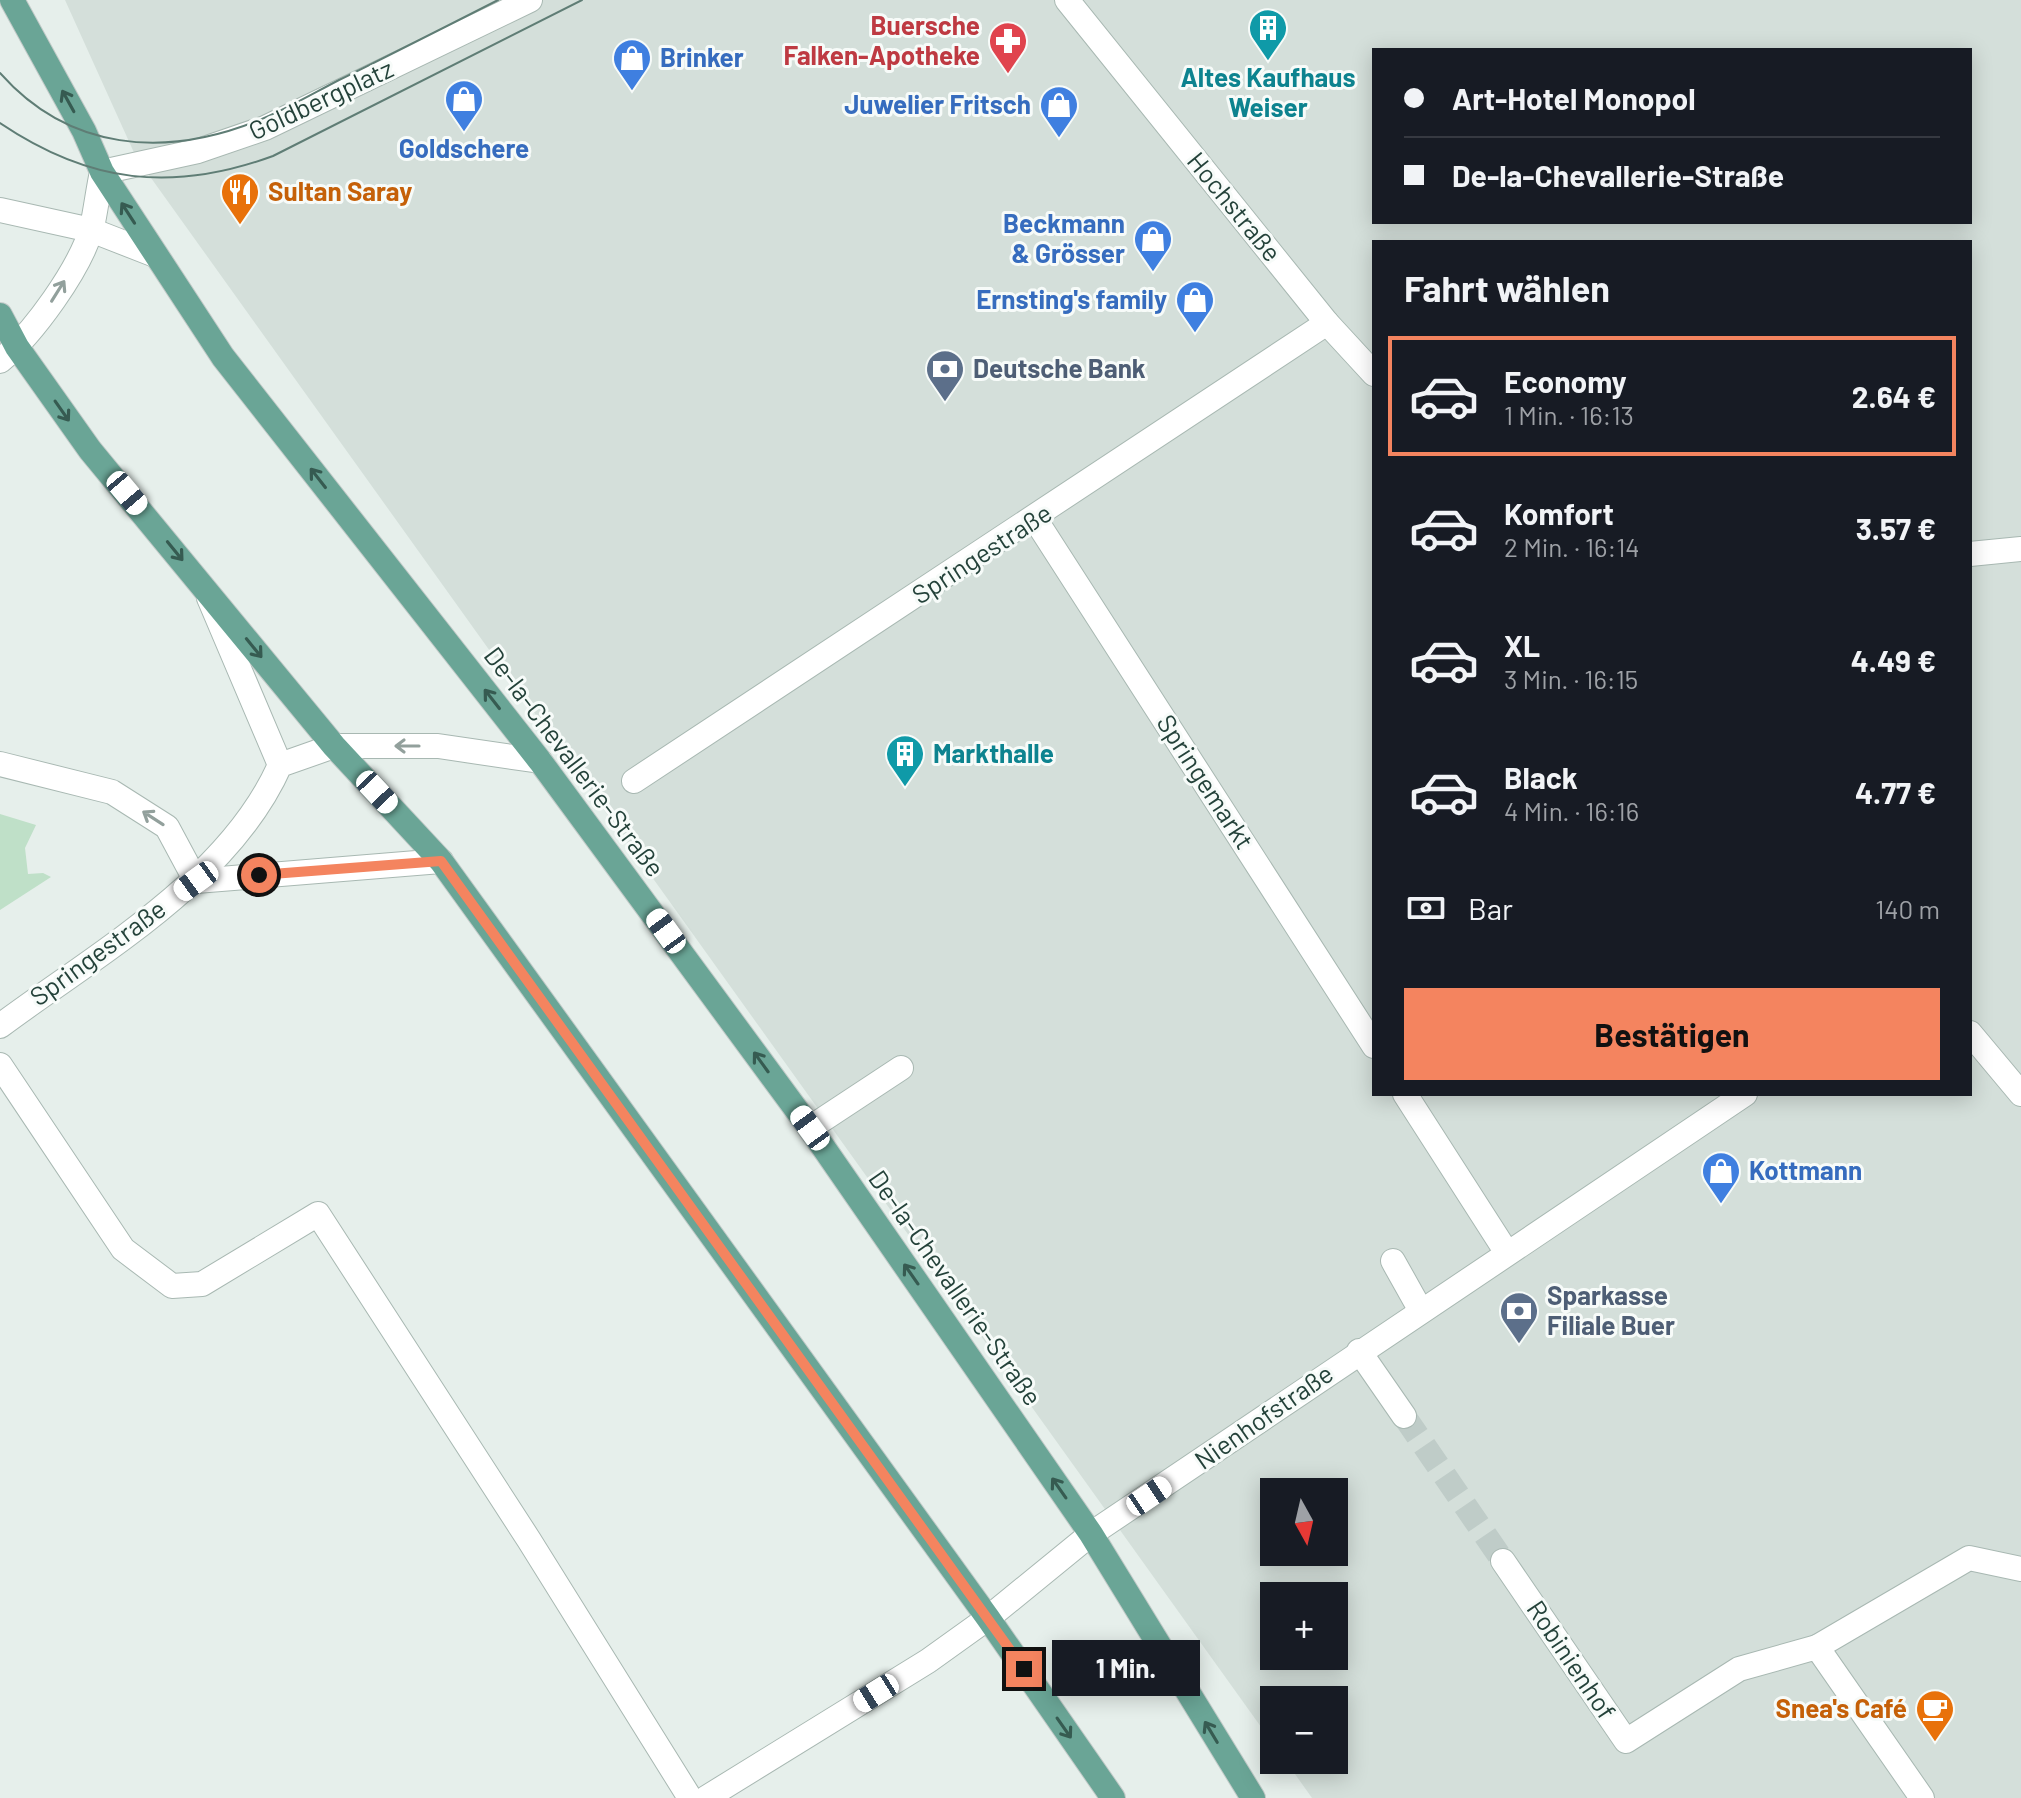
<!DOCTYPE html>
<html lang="de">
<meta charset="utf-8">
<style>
:root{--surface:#171b24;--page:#20242c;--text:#f1f3f6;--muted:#9ea1a6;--line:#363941;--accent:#f4845f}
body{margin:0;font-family:Barlow,sans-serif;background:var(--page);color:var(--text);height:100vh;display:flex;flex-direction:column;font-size:30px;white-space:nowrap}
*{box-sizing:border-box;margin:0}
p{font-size:26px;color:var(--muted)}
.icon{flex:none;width:44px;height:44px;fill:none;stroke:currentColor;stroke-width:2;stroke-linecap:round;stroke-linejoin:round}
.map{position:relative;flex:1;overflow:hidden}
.drawer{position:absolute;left:1372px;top:240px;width:600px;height:856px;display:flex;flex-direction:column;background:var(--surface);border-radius:0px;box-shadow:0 4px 20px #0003}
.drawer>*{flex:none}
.top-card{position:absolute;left:1372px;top:48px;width:600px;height:176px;border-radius:0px;box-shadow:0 4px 20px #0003;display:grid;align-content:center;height:176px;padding:0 32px;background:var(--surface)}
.needle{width:52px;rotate:172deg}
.tools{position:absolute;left:1260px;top:1478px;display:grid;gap:16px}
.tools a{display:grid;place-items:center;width:88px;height:88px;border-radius:0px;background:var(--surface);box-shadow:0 4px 20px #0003;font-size:40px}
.end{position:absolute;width:36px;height:36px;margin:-18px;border:10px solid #f4845f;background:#111;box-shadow:0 0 0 4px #111}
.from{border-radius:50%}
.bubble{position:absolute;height:56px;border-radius:0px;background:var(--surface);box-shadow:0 4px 20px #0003;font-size:26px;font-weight:700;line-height:56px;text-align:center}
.car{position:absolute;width:24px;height:48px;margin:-24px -12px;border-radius:10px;box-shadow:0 0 6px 2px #0007;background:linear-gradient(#fff 24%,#345 0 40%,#fff 0 76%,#345 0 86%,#fff 0)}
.top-card b{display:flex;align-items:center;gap:28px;height:76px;font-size:30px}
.top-card b+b{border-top:2px solid var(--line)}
.top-card i{width:20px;height:20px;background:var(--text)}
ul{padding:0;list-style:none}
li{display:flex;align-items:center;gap:24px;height:120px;margin:0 16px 12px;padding:0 16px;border:4px solid transparent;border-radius:0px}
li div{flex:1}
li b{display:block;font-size:30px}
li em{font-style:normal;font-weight:700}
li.on{border-color:var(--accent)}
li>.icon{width:72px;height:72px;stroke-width:1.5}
h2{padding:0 32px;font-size:36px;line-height:96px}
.pay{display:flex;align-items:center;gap:20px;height:88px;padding:0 32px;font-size:30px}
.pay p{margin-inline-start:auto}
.button{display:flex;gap:16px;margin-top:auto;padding:16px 32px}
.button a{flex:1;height:92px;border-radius:0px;background:var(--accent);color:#111;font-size:32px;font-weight:700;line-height:92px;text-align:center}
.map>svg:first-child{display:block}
</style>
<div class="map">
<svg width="2021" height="1798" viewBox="0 0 2021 1798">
<rect width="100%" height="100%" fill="#e6efeb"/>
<path fill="#d4dfda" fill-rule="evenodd" d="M65 0H2021V1798H1312L1285 1760H1334V1700H1274V1745L136 157ZM1374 50H1970V222H1374ZM1374 242H1970V1094H1374ZM1274 1492H1334V1552H1274ZM1274 1596H1334V1656H1274Z"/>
<polygon fill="#bfe0c8" points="0,814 36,825 25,848 28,874 43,873 51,877 0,910"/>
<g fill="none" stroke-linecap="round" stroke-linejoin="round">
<polyline stroke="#bfccc8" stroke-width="24" stroke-dasharray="24 12" stroke-linecap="butt" points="1404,1416 1503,1561"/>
<g stroke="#a8b8b2" stroke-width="26">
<g id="minor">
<polyline points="1067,0 1327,323 1374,374"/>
<polyline points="0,210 91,230 155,255"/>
<path d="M0 361C33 334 80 269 92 227 96 209 98 190 102 172L198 151 265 128 530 0"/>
<polyline points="1035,519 1374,1046"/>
<polyline points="1970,554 2021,549"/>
<polyline points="209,598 280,765"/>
<polyline points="0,764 112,792 167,827 196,881"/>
<polyline points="634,781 1327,323"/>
<polyline points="196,881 441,861"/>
<path d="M0 1026C98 953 229 880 280 765L334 746H438L540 761"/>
<polyline points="1970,1033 2021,1094"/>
<polyline points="0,1065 123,1249 172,1286 202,1284 318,1214 529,1540 690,1798"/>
<polyline points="1405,1094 1507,1253"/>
<polyline points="810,1128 901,1068"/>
<polyline points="1393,1261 1421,1311"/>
<polyline points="1359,1351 1404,1416"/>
<polyline points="1503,1561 1626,1741 1739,1669 1817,1647 1922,1798"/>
<polyline points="1817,1647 1969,1558 2021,1569"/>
<polyline points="706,1798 928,1661 988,1618 1091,1534 1745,1094"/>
</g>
</g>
<g stroke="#c2cac8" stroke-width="26">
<g id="major">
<polyline points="12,0 84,131 102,172 223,357 540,761 810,1128 1091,1534 1253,1798"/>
<polyline points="0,315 17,347 90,450 334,746 441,861 988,1618 1113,1798"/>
</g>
</g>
<use href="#minor" stroke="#fff" stroke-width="24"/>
<use href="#major" stroke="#6aa596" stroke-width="24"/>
<g stroke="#5f7d75" stroke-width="2">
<path d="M0 73C69 151 164 158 257 121 285 110 312 94 339 80 392 54 445 27 498 0"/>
<path d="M0 123C89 183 172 193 273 156L582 0"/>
</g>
</g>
<defs><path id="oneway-shaft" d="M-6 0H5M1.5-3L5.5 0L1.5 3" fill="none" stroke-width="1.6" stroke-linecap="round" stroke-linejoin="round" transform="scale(2)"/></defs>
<g stroke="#365b51">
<use href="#oneway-shaft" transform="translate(68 101) rotate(-119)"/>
<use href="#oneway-shaft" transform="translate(128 213) rotate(-123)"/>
<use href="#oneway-shaft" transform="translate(62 411) rotate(55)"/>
<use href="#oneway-shaft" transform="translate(318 478) rotate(-128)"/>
<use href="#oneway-shaft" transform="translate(175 551) rotate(51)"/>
<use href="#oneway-shaft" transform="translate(254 648) rotate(51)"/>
<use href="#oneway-shaft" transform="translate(492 699) rotate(-128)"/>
<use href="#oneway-shaft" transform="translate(761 1062) rotate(-126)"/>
<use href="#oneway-shaft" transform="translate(911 1274) rotate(-125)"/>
<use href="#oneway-shaft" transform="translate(1059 1488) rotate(-125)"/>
<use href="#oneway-shaft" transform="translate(1064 1728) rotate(55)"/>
<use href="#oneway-shaft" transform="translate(1211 1732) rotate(-121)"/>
</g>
<g stroke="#92a09c">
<use href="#oneway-shaft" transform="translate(58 291) rotate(-58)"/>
<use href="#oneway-shaft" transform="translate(407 746) rotate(180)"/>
<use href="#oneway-shaft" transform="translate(153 818) rotate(-147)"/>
</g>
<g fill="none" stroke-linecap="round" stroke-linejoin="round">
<polyline stroke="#f4845f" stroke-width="10" points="259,875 441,861 1024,1669"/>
</g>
<defs>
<g id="building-pin" transform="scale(2)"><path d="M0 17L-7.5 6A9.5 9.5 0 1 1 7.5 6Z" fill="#0f9aa8" stroke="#f7fbf9"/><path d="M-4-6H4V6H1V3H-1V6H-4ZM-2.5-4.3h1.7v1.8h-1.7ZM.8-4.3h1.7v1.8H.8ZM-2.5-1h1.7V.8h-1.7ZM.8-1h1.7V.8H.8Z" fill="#fff"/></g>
<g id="pharmacy-pin" transform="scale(2)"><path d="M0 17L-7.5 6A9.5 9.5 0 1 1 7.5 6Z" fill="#e0444e" stroke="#f7fbf9"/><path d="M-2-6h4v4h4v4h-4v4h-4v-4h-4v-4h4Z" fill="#fff"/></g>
<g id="shop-pin" transform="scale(2)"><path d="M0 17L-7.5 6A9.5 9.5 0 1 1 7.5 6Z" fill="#3f7fe0" stroke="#f7fbf9"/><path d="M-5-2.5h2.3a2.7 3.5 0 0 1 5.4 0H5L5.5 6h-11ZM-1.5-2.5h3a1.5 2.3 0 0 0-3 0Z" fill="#fff"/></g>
<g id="restaurant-pin" transform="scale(2)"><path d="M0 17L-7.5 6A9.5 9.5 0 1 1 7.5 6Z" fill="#e8710a" stroke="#f7fbf9"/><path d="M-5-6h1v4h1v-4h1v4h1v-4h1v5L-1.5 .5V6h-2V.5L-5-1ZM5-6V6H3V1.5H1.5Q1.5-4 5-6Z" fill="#fff"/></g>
<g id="bank-pin" transform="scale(2)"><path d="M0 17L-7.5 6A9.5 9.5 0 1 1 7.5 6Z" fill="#5c6f8a" stroke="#f7fbf9"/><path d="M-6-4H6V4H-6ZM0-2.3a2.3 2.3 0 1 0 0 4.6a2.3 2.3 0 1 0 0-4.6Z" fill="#fff"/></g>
<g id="cafe-pin" transform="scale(2)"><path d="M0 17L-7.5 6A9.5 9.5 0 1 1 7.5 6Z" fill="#e8710a" stroke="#f7fbf9"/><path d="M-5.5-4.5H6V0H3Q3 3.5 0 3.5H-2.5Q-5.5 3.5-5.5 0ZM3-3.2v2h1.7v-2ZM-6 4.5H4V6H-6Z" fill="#fff"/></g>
</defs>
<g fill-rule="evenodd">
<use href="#building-pin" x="1268" y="28"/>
<use href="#pharmacy-pin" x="1008" y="41"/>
<use href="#shop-pin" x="632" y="58"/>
<use href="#shop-pin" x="464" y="99"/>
<use href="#shop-pin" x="1059" y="105"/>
<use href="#restaurant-pin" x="240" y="192"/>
<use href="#shop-pin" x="1153" y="239"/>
<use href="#shop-pin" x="1195" y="300"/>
<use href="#bank-pin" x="945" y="369"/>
<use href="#building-pin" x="905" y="754"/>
<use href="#shop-pin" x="1721" y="1171"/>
<use href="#bank-pin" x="1519" y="1311"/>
<use href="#cafe-pin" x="1935" y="1709"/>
</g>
<g text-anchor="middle" stroke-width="6" stroke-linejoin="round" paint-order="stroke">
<g font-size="26" font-weight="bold" fill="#be3a42" stroke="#f7fbf9" text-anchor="end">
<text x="980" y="35">Buersche<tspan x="980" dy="30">Falken-Apotheke</tspan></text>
</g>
<g font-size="26" font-weight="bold" fill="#366cbe" stroke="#f7fbf9" text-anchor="end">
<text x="660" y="67" text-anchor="start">Brinker</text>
<text x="1031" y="114">Juwelier Fritsch</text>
<text x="464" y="158" text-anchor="middle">Goldschere</text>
<text x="1125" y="233">Beckmann<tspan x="1125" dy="30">&amp; Grösser</tspan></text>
<text x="1167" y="309">Ernsting's family</text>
<text x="1749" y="1180" text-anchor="start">Kottmann</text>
</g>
<g font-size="26" font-weight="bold" fill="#0d838f" stroke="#f7fbf9">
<text x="1268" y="87">Altes Kaufhaus<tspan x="1268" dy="30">Weiser</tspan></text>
<text x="933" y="763" text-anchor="start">Markthalle</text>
</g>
<g font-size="26" fill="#24423a" stroke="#f7fbf9">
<text transform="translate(321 100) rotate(-25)" y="9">Goldbergplatz</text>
<text transform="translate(1234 207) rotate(51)" y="9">Hochstraße</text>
<text transform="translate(982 554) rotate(-33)" y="9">Springestraße</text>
<text transform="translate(574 762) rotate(53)" y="9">De-la-Chevallerie-Straße</text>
<text transform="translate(1205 782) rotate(57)" y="9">Springemarkt</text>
<text transform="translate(98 953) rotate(-36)" y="9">Springestraße</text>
<text transform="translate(955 1288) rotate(55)" y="9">De-la-Chevallerie-Straße</text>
<text transform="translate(1264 1417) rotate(-35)" y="9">Nienhofstraße</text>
<text transform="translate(1571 1660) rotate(56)" y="9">Robinienhof</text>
</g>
<g font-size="26" font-weight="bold" fill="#c56008" stroke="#f7fbf9" text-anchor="start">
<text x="268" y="201">Sultan Saray</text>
<text x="1907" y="1718" text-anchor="end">Snea's Café</text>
</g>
<g font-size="26" font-weight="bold" fill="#4e5e75" stroke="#f7fbf9" text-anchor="start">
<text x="973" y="378">Deutsche Bank</text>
<text x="1547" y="1305">Sparkasse<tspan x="1547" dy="30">Filiale Buer</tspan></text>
</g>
</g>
</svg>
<div class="tools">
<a><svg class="needle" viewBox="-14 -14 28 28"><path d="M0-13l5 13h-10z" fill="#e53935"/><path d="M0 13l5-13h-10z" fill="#9ea1a6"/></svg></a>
<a>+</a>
<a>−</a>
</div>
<i class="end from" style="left:259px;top:875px"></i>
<i class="end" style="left:1024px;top:1669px"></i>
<div class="bubble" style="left:1052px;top:1640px;width:148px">1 Min.</div>
<i class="car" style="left:127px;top:493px;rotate:140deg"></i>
<i class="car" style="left:377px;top:792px;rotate:137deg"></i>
<i class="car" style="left:196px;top:881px;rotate:234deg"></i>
<i class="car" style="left:666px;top:931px;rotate:324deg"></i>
<i class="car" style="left:810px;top:1128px;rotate:324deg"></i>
<i class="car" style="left:1149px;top:1496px;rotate:56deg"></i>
<i class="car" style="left:876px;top:1693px;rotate:238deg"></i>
<div class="top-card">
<b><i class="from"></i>Art-Hotel Monopol</b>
<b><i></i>De-la-Chevallerie-Straße</b>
</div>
<section class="drawer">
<h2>Fahrt wählen</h2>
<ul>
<li class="on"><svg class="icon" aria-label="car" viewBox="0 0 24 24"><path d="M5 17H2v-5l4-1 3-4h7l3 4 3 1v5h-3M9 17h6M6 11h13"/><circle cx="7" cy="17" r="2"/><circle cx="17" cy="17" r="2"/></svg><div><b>Economy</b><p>1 Min. · 16:13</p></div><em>2.64 €</em></li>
<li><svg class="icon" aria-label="car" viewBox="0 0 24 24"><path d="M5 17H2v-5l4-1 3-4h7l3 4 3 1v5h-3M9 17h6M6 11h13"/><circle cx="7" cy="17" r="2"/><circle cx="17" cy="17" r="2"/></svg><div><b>Komfort</b><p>2 Min. · 16:14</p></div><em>3.57 €</em></li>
<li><svg class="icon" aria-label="car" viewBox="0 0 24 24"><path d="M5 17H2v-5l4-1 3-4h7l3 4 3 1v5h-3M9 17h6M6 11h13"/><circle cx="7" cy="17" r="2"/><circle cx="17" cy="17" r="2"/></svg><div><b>XL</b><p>3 Min. · 16:15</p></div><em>4.49 €</em></li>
<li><svg class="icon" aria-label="car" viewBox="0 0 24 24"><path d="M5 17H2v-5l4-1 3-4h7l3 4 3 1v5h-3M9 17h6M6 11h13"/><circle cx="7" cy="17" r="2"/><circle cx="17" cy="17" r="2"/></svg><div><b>Black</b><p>4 Min. · 16:16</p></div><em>4.77 €</em></li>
</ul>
<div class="pay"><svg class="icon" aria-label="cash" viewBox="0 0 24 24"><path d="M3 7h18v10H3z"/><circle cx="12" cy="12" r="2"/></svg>Bar<p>140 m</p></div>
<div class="button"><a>Bestätigen</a></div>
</section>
</div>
